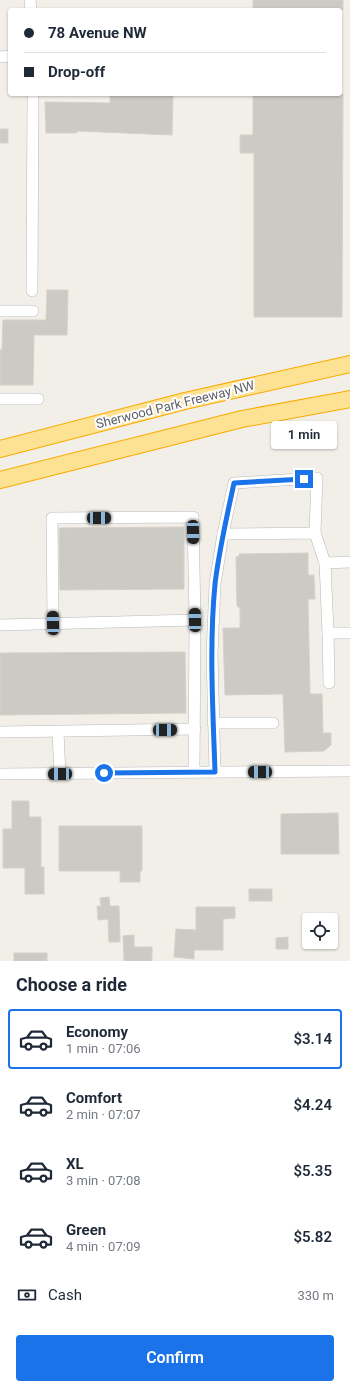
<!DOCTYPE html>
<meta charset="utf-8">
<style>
:root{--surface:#fff;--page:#f2f2f3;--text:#1f2937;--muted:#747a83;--line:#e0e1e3;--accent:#1a73e8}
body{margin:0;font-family:Roboto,sans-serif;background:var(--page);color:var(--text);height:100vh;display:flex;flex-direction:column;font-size:15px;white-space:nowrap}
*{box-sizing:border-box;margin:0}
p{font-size:13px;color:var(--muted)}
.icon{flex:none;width:22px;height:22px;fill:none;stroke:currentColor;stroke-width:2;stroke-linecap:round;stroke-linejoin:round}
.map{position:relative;height:961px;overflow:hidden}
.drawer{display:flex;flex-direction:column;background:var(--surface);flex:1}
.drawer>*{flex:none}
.top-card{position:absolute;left:8px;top:8px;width:334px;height:88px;border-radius:4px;box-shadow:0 1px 3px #0004;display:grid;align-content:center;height:88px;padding:0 16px;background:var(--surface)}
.fabs{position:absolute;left:302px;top:913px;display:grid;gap:8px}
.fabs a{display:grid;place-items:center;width:36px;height:36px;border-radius:4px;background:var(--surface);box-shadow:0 1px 3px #0004;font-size:20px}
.end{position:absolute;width:18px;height:18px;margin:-9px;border:5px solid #1a73e8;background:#fff;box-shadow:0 0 0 2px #fff}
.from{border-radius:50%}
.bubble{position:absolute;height:28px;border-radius:4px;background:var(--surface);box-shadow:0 1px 3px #0004;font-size:13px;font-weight:600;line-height:28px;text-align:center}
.car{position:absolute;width:12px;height:24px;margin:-12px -6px;border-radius:5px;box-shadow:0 0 3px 1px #0007;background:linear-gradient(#222 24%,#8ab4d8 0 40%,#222 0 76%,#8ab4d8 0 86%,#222 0)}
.top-card b{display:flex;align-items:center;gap:14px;height:38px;font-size:15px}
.top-card b+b{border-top:1px solid var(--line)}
.top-card i{width:10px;height:10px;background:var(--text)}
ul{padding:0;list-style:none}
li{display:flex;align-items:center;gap:12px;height:60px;margin:0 8px 6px;padding:0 8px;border:2px solid transparent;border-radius:4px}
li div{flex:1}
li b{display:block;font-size:15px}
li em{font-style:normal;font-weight:600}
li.current{border-color:var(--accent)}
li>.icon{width:36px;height:36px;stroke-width:1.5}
h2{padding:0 16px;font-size:18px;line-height:48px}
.pay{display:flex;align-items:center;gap:10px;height:44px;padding:0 16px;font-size:15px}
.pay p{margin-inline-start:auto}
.button{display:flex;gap:8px;margin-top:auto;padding:8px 16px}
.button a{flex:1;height:46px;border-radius:4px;background:var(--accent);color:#fff;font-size:16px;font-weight:600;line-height:46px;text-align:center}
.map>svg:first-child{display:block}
</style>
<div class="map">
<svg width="350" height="961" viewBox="0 0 350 961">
<rect width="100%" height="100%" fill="#f1efe8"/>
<g fill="#cccac5" stroke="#d6d1c6">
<rect x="253" y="0" width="90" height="10"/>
<polygon points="110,94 173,94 172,135 77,131 77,133 46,133 45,102 110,103"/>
<polygon points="253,94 343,94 342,317 254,317 254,153 240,153 240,135 253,135"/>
<rect x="0" y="129" width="8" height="14"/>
<polygon points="47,290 68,290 67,335 34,335 33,385 0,385 0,350 2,350 3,320 46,320"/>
<polygon points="184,527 184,589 60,590 59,528"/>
<polygon points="308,553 308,575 314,575 315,599 308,599 310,694 322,694 323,733 331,733 331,745 324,751 285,752 283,694 225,695 223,628 240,628 240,608 237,606 236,557 239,556 239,554"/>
<polygon points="185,652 186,713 0,715 0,653"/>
<polygon points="12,801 29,801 29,817 41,817 41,867 44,867 44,894 25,894 25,868 3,868 3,829 12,829"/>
<polygon points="338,813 339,854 281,854 281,814"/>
<polygon points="59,826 142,826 142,871 140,871 140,882 120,882 120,871 59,871"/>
<rect x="249" y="889" width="23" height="12"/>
<polygon points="109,897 110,906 119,906 120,942 109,942 108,919 98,920 97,906 101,906 100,898"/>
<polygon points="196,907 235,907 235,918 223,919 223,950 194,950 194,959 174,957 176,929 196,930"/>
<polygon points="134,935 134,947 152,947 152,961 124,961 123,936"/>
<polygon points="288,937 288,949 276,949 276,938"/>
<rect x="14" y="953" width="33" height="8"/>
</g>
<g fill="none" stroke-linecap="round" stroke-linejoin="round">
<g stroke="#b5b8bc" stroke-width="12">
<g id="minor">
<polyline points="30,0 31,10"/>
<polyline points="0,57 10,56"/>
<polyline points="32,291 33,94"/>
<polyline points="0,311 33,311"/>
<polyline points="0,399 38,399"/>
<polyline points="223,534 234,483 317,478 315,533"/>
<polyline points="0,625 195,620 193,517 52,518 53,623"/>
<polyline points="328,633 325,563 350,562"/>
<polyline points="329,683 328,633 350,633"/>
<polyline points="213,723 273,723"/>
<polyline points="0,732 195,729"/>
<polyline points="58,732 60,774"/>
<polyline points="194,772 195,620"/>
<polyline points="215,772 212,654 215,584 223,534 315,533 325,563"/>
<polyline points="0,774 350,771"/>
</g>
</g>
<g stroke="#f9ab00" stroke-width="18">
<g id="highway">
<polyline points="0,449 185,401 350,364"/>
<polyline points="0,480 242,419 350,399"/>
</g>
</g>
<use href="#minor" stroke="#fff" stroke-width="11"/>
<use href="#highway" stroke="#fde293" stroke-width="16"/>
</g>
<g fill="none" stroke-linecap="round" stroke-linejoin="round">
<path stroke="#1a73e8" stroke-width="5" d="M104 773 215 772C213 710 209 647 215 584 219 550 227 516 234 483L304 479"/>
</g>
<g text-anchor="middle" stroke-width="4" stroke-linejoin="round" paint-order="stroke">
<g font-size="13" fill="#5f6368" stroke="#fff">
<text transform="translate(175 404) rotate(-14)" y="5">Sherwood Park Freeway NW</text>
</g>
</g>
</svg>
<div class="fabs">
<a><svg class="icon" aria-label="locate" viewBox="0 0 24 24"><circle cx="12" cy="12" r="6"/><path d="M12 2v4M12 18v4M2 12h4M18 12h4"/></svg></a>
</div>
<i class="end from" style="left:104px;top:773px"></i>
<i class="end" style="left:304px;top:479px"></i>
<div class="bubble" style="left:271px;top:421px;width:66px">1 min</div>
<i class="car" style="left:99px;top:518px;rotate:90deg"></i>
<i class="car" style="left:193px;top:532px;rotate:179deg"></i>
<i class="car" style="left:195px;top:620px;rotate:359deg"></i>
<i class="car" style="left:53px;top:623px;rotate:359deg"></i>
<i class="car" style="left:165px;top:730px;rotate:89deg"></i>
<i class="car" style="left:260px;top:772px;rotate:270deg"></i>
<i class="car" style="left:60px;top:774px;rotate:269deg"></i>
<div class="top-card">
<b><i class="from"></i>78 Avenue NW</b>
<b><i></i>Drop-off</b>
</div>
</div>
<section class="drawer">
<h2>Choose a ride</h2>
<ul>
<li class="current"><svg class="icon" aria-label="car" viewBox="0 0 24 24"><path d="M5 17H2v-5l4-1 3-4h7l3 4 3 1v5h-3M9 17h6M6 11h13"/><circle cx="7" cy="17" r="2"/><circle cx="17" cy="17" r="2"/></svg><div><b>Economy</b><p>1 min · 07:06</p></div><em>$3.14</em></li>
<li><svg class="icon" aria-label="car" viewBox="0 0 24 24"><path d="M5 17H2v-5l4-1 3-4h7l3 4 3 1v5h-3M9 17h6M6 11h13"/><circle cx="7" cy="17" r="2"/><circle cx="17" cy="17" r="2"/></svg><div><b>Comfort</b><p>2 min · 07:07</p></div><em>$4.24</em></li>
<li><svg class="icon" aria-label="car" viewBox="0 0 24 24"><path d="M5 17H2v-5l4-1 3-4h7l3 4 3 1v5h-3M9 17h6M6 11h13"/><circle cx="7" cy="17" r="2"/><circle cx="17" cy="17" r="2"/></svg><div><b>XL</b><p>3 min · 07:08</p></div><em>$5.35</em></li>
<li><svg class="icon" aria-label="car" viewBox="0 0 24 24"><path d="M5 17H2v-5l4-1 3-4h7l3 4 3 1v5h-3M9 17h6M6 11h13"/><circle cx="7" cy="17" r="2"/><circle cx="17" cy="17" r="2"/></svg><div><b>Green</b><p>4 min · 07:09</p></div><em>$5.82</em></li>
</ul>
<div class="pay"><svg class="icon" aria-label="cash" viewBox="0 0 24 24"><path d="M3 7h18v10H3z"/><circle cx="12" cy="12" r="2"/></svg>Cash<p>330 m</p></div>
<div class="button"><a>Confirm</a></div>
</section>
